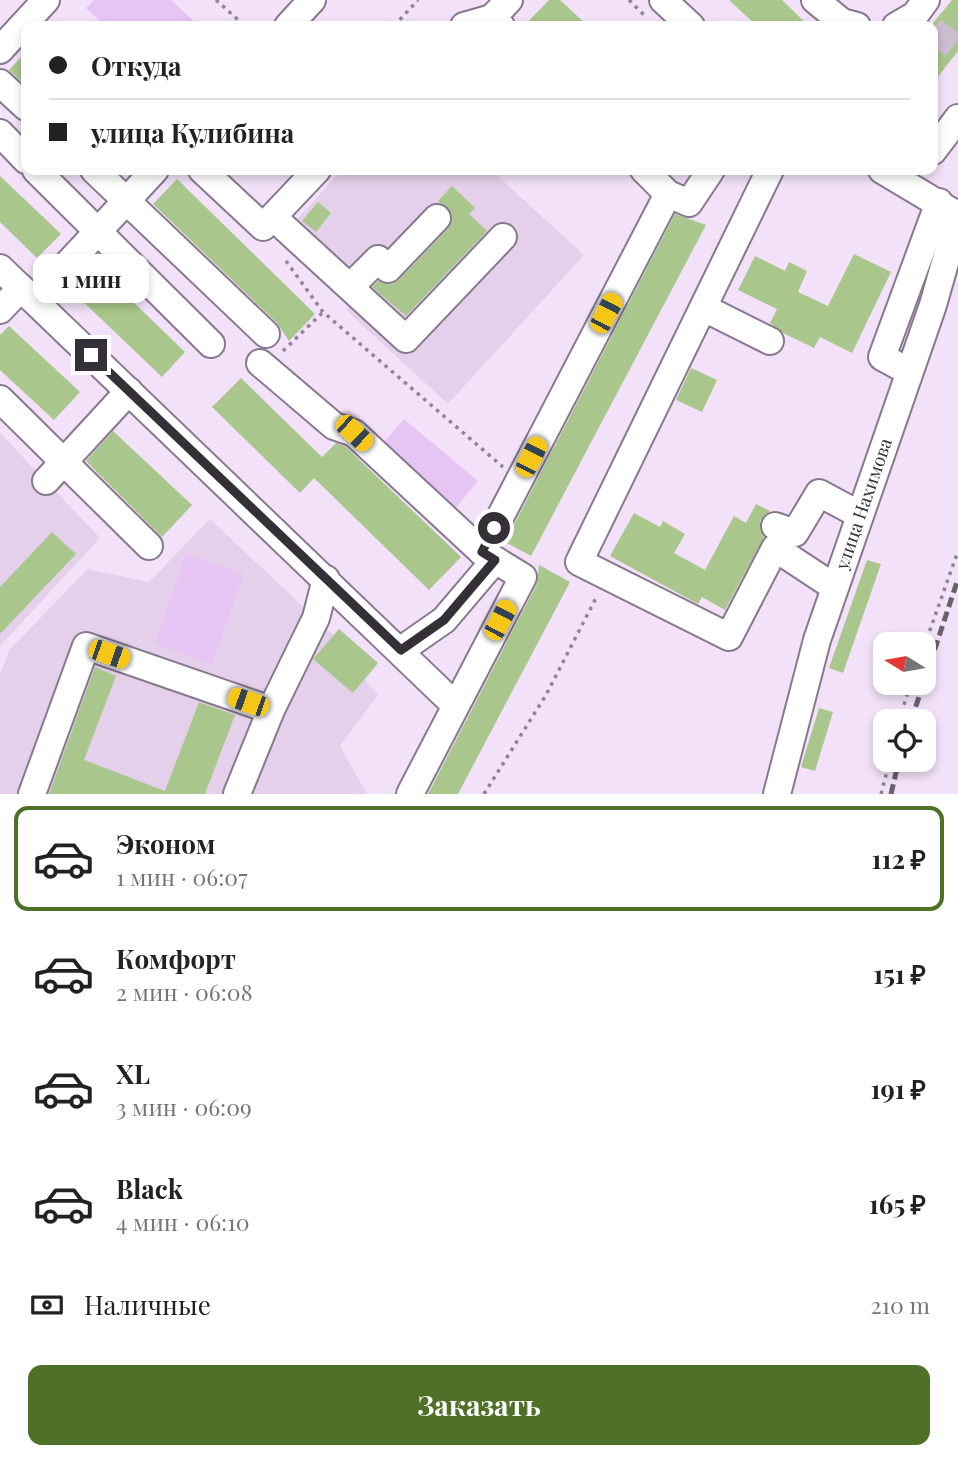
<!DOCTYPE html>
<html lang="ru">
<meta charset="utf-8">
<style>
:root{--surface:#fff;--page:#f6f6f6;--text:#222;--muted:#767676;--line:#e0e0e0;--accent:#4e7027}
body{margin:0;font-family:"Playfair Display",serif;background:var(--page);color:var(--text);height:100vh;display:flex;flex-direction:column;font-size:26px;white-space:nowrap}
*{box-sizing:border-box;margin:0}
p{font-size:23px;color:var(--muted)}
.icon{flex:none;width:38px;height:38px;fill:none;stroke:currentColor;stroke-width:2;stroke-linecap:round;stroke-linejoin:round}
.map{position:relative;height:794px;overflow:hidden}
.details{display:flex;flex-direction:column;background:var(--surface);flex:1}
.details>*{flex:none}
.banner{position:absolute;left:21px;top:21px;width:917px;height:154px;border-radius:14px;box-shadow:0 4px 10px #0003;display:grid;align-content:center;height:154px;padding:0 28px;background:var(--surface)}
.needle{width:46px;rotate:281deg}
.controls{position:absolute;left:873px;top:632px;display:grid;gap:14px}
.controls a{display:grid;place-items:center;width:63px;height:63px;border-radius:14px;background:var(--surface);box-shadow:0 4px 10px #0003;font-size:35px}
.end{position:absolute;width:32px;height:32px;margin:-16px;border:9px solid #352f37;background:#fff;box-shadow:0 0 0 4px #fff}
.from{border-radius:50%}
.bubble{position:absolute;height:49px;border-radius:14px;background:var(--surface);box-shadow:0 4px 10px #0003;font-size:23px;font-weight:700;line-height:49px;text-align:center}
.car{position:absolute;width:21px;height:42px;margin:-21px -10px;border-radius:9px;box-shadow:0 0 5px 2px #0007;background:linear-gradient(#f5c518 24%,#345 0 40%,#f5c518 0 76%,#345 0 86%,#f5c518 0)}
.banner b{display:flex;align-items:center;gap:24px;height:66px;font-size:26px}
.banner b+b{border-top:2px solid var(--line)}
.banner i{width:18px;height:18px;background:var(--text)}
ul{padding:12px 0 0;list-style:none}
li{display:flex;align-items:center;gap:21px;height:105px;margin:0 14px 10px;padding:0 14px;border:4px solid transparent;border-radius:14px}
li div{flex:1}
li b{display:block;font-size:26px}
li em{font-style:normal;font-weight:700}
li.on{border-color:var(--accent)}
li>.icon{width:63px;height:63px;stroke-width:1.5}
.pay{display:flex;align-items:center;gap:18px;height:77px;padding:0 28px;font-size:26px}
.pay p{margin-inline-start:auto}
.cta{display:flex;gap:14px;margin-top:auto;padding:14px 28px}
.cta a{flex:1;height:80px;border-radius:14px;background:var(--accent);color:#fff;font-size:28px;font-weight:700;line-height:80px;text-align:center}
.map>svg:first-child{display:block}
</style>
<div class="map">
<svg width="958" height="794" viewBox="0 0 958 794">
<rect width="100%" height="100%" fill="#f2e1f8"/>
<g fill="#e5d0eb">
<polygon points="342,170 491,170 584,255 448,404 348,312 347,299 280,238"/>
<polygon points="0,433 100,538 0,646"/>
<polygon points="210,519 333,635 339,629 378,663 365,680 378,695 340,746 367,794 0,794 0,675 10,649 88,569 149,582"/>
</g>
<g fill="#e6c4f3">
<polygon points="94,0 171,0 199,26 106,26 86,8"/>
<polygon points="404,419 478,481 454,510 380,447"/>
<polygon points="186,554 244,574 212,664 155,644"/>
</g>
<g fill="#a9c78c">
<polygon points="549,0 560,0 588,26 524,26"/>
<polygon points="729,0 782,0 809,26 757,26"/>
<polygon points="952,0 958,0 958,51 933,83 933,23"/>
<polygon points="26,52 26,86 9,70"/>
<polygon points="0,176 61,234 37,258 0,222"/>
<polygon points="177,179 315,314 289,341 277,323 153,204"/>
<polygon points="452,186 475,208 469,214 487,231 406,316 372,287 378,281 392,284 399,280 448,229 452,213 438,201"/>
<polygon points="318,202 331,213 316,232 302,221"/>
<polygon points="675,214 706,225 531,556 505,542"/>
<polygon points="854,254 891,272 852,353 820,337 814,348 783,333 770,323 777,309 738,290 755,256 785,271 789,262 807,271 798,292 828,306"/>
<polygon points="98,268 185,352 162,377 74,293"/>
<polygon points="9,326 80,392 54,420 0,370 0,335"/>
<polygon points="691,368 717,380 702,412 676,400"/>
<polygon points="241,378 322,457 336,443 346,447 461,557 429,590 314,478 300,493 212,407"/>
<polygon points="113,431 192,505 162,537 86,461"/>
<polygon points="756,504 770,511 760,521 764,537 725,610 702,597 698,604 610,556 634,513 660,527 663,521 685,534 674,553 705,570 734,516 746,523"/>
<polygon points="52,532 76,554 0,634 0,587"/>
<polygon points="867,560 881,564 843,673 829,668"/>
<polygon points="539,565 570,582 458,794 428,794 537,584"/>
<polygon points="339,629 378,663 353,693 313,659"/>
<polygon points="95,667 116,676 84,760 165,791 199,702 235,715 205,794 49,794"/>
<polygon points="819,708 833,712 815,771 801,767"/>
</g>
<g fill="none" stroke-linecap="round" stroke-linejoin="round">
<polyline stroke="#ccbdd1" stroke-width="26" stroke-dasharray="26 13" stroke-linecap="butt" points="933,30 958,49"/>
<g stroke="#87798d" stroke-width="30">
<g id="minor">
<polyline points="663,0 691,26"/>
<polyline points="815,0 842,22 857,26"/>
<polyline points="288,26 312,0"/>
<polyline points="464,26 492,18"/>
<polyline points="501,26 492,18 509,0"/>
<polyline points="896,26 915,15 926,0"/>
<polyline points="0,50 46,0"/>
<polyline points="0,83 26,107"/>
<polyline points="0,133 26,160"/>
<polyline points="933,151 958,118"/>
<polyline points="36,170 211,344"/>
<polyline points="94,170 266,334"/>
<polyline points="202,170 263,227 317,170"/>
<polyline points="644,170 668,194"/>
<polyline points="770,170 579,562 729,637 775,548 834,587"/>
<polyline points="882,170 954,213"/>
<polyline points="273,217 406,339 503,237"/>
<polyline points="0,268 455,705"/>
<polyline points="350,287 378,259 388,269 437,218"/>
<polyline points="34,300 155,170"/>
<polyline points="704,308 770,341"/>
<polyline points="0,310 21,288"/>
<polyline points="260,363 334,426 354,433 482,552"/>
<polyline points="908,371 882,357 939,202"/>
<polyline points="0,399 149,546"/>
<polyline points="46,481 129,391"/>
<polyline points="775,526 795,533 819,493 860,515"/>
<polyline points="401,650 444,620 495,560"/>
<polyline points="32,794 86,646 271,710"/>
<polyline points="237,794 271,710 316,618 326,579"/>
<polyline points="410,794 523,577 482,552 668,194 689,203 711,170"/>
<path id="s1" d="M777 794 817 640 933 305 958 217"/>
</g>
</g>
<g stroke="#8f8493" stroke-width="3.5" stroke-dasharray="3.5 5" stroke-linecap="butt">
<polyline points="216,0 245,26"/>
<polyline points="629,0 646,17"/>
<polyline points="394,26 418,0"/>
<polyline points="286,261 323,312 503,467"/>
<polyline points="283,351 323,312"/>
<polyline points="924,647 958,551"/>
<polyline points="899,721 911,682"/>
<polyline points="484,794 546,695 597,596"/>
<polyline points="881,794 890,760"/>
</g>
<use href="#minor" stroke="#fff" stroke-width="26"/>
<g stroke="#69606c" stroke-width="5" stroke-dasharray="10 5" stroke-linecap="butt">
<polyline points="911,721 958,579"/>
<polyline points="891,794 899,760"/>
</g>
</g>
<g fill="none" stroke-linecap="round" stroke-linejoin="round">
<polyline stroke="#352f37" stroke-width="9" points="91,355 401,650 444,620 495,560 482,552 494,528"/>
</g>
<g text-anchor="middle" stroke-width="7" stroke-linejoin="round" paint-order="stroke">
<g font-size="18" fill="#352f37" stroke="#fbf1ff">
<text dy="6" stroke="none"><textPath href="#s1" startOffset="303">улица Нахимова</textPath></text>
</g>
</g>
</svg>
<div class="controls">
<a><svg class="needle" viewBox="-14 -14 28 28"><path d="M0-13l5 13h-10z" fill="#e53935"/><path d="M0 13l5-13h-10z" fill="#767676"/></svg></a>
<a><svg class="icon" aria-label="locate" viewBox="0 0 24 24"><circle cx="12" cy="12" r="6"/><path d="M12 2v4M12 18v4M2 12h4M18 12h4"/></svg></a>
</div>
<i class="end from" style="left:494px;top:528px"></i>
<i class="end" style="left:91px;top:355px"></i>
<div class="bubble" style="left:33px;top:254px;width:116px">1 мин</div>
<i class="car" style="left:606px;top:313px;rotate:28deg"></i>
<i class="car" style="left:354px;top:433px;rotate:133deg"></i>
<i class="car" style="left:531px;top:457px;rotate:27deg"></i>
<i class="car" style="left:500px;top:620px;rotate:28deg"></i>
<i class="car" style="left:109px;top:654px;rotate:109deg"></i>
<i class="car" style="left:248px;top:702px;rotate:289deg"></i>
<div class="banner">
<b><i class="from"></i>Откуда</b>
<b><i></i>улица Кулибина</b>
</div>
</div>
<section class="details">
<ul>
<li class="on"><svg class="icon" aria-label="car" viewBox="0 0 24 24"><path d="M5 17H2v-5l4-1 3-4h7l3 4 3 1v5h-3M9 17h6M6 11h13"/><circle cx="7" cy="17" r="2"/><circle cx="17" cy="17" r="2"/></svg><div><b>Эконом</b><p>1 мин · 06:07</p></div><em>112 ₽</em></li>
<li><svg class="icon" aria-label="car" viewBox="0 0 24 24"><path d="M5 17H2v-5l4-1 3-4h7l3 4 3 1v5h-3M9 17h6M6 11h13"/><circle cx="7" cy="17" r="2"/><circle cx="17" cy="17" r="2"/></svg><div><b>Комфорт</b><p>2 мин · 06:08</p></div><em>151 ₽</em></li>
<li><svg class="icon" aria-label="car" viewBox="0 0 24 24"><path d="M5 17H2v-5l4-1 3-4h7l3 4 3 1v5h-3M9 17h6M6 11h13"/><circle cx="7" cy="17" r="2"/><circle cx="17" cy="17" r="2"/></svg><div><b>XL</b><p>3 мин · 06:09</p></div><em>191 ₽</em></li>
<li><svg class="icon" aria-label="car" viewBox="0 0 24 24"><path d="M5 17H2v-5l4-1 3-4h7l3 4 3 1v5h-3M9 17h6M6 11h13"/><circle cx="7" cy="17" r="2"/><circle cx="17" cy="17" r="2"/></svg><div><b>Black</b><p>4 мин · 06:10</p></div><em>165 ₽</em></li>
</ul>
<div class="pay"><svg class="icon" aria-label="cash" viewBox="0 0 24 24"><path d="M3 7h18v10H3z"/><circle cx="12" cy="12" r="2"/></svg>Наличные<p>210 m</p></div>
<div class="cta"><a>Заказать</a></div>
</section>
